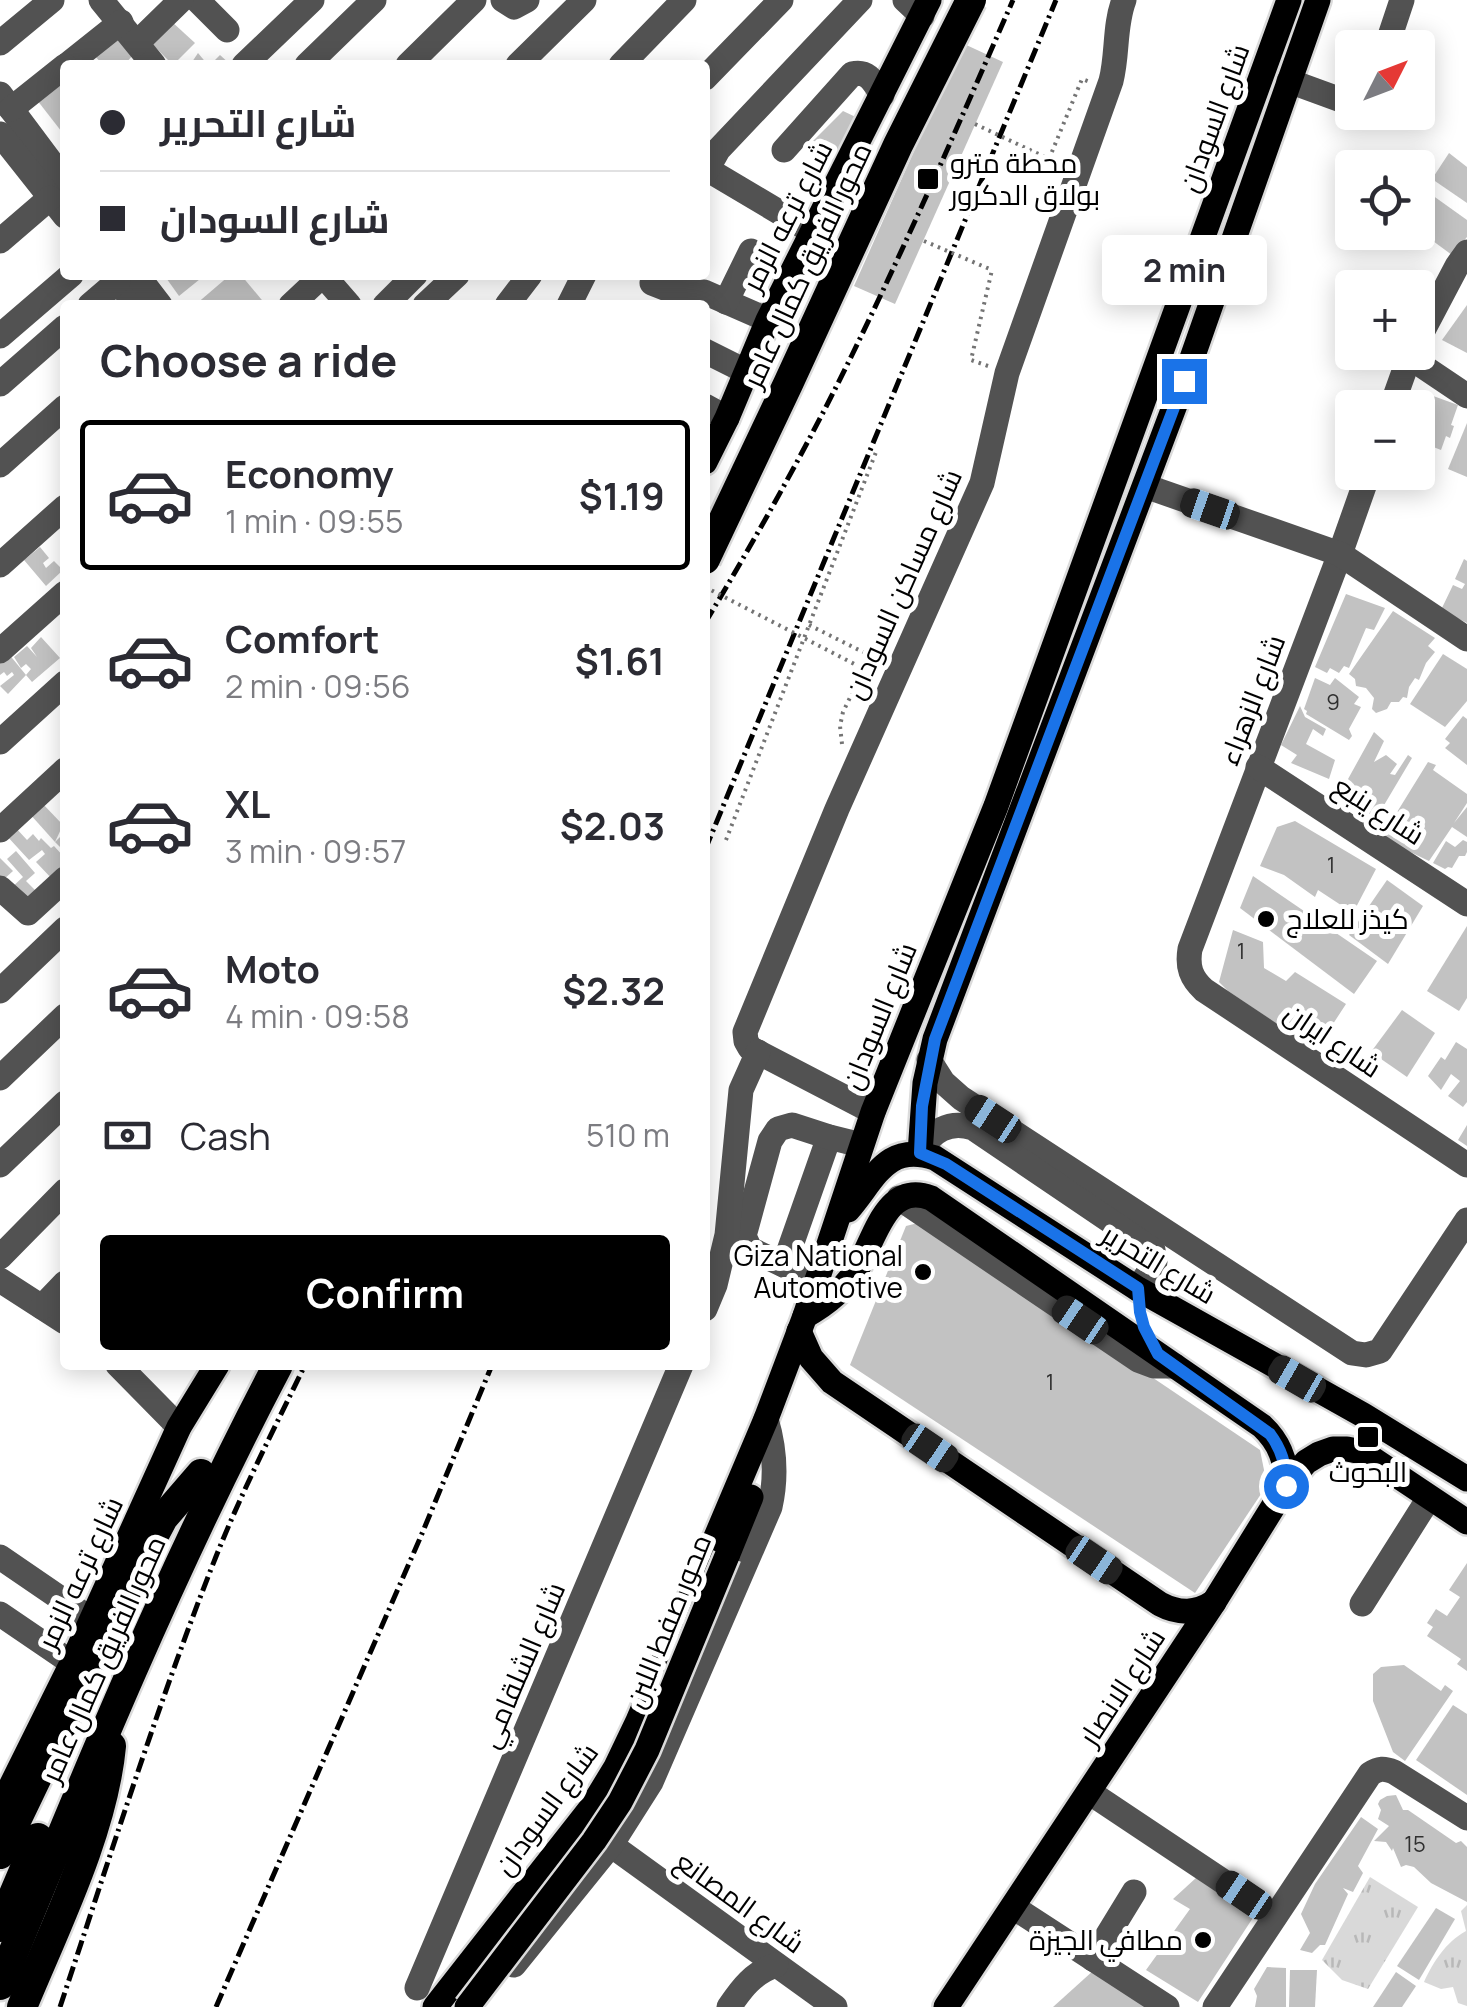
<!DOCTYPE html>
<meta charset="utf-8">
<style>
:root{--surface:#fff;--page:#f7f7f7;--text:#2b2b33;--muted:#7c7c81;--line:#e1e1e2;--accent:#000}
body{margin:0;font-family:Manrope,Cairo,sans-serif;background:var(--page);color:var(--text);height:100vh;display:flex;flex-direction:column;font-size:38px;white-space:nowrap}
*{box-sizing:border-box;margin:0}
p{font-size:32px;color:var(--muted)}
.icon{flex:none;width:55px;height:55px;fill:none;stroke:currentColor;stroke-width:2;stroke-linecap:round;stroke-linejoin:round}
.map{position:relative;flex:1;overflow:hidden}
.drawer{position:absolute;left:60px;top:300px;width:650px;height:1070px;display:flex;flex-direction:column;background:var(--surface);border-radius:10px;box-shadow:0 5px 25px #0003}
.drawer>*{flex:none}
.banner{position:absolute;left:60px;top:60px;width:650px;height:220px;border-radius:10px;box-shadow:0 5px 25px #0003;display:grid;align-content:center;height:220px;padding:0 40px;background:var(--surface)}
.needle{width:65px;rotate:48deg}
.tools{position:absolute;left:1335px;top:30px;display:grid;gap:20px}
.tools a{display:grid;place-items:center;width:100px;height:100px;border-radius:10px;background:var(--surface);box-shadow:0 5px 25px #0003;font-size:50px}
.end{position:absolute;width:45px;height:45px;margin:-22px;border:12px solid #1a73e8;background:#fff;box-shadow:0 0 0 5px #fff}
.from{border-radius:50%}
.bubble{position:absolute;height:70px;border-radius:10px;background:var(--surface);box-shadow:0 5px 25px #0003;font-size:32px;font-weight:700;line-height:70px;text-align:center}
.car{position:absolute;width:30px;height:60px;margin:-30px -15px;border-radius:12px;box-shadow:0 0 8px 2px #0007;background:linear-gradient(#222 24%,#8ab4d8 0 40%,#222 0 76%,#8ab4d8 0 86%,#222 0)}
.banner b{display:flex;align-items:center;gap:35px;height:95px;font-size:38px}
.banner b+b{border-top:2px solid var(--line)}
.banner i{width:25px;height:25px;background:var(--text)}
ul{padding:0;list-style:none}
li{display:flex;align-items:center;gap:30px;height:150px;margin:0 20px 15px;padding:0 20px;border:5px solid transparent;border-radius:10px}
li div{flex:1}
li b{display:block;font-size:38px}
li em{font-style:normal;font-weight:700}
li.current{border-color:var(--accent)}
li>.icon{width:90px;height:90px;stroke-width:1.5}
h2{padding:0 40px;font-size:45px;line-height:120px}
.pay{display:flex;align-items:center;gap:25px;height:110px;padding:0 40px;font-size:38px}
.pay p{margin-inline-start:auto}
.button{display:flex;gap:20px;margin-top:auto;padding:20px 40px}
.button a{flex:1;height:115px;border-radius:10px;background:var(--accent);color:#fff;font-size:40px;font-weight:700;line-height:115px;text-align:center}
.map>svg:first-child{display:block}
</style>
<div class="map">
<svg width="1467" height="2007" viewBox="0 0 1467 2007">
<defs>
<pattern id="grass-tufts" width="24" height="20" patternUnits="userSpaceOnUse" patternTransform="scale(2.5)"><rect width="24" height="20" fill="#d9d9d9"/><path d="M3 7l-1-3M5 7V3M7 7l1-3M15 17l-1-3M17 17v-4M19 17l1-3" fill="none" stroke="#b8b8b8"/></pattern>
</defs>
<rect width="100%" height="100%" fill="#fff"/>
<g fill="url(#grass-tufts)">
<polygon points="1370,1877 1418,1907 1368,1989 1342,1980 1322,1960"/>
<path d="M1467 1905V2006L1458 2003 1453 1987 1441 1989 1424 1982C1434 1961 1445 1943 1466 1931L1461 1911Z"/>
</g>
<g fill="#c2c2c2">
<polygon points="171,21 195,43 173,65 148,40"/>
<polygon points="119,34 133,55 126,63 120,65 103,65 94,55"/>
<polygon points="962,43 1003,62 895,304 854,286"/>
<polygon points="198,53 208,65 190,65"/>
<polygon points="220,55 231,65 210,65"/>
<polygon points="65,77 65,136 37,100"/>
<polygon points="843,111 862,120 843,161 813,141"/>
<polygon points="1449,153 1467,167 1467,203 1432,179"/>
<polygon points="1418,185 1467,220 1467,237 1452,255 1418,230"/>
<polygon points="164,275 205,275 179,296"/>
<polygon points="230,275 241,275 266,305 195,305"/>
<polygon points="1467,305 1467,353 1442,340"/>
<polygon points="1425,393 1458,405 1451,425 1454,426 1450,438 1446,436 1441,450 1418,441 1418,408 1419,408"/>
<polygon points="1467,423 1467,477 1448,469"/>
<polygon points="40,547 49,558 43,563 46,568 54,561 63,570 46,586 24,560"/>
<polygon points="1464,559 1467,561 1467,623 1441,610 1453,585 1462,589 1465,584 1455,579"/>
<polygon points="1346,594 1385,608 1374,630 1366,628 1349,668 1344,666 1339,673 1330,668 1327,673 1315,667"/>
<polygon points="1393,611 1435,638 1428,646 1435,652 1426,663 1419,680 1415,678 1409,687 1407,698 1403,697 1399,702 1391,702 1387,709 1376,713 1372,709 1374,698 1366,688 1356,686 1355,679 1349,674"/>
<polygon points="41,637 60,658 32,682 26,675 31,669 26,664 21,668 14,657 27,646 37,657 31,648"/>
<polygon points="8,653 26,675 8,694 0,686 14,675 12,672 7,676 4,672 0,675 0,661"/>
<polygon points="1443,654 1467,669 1467,701 1445,727 1410,704"/>
<polygon points="1315,678 1330,685 1335,678 1359,697 1354,704 1361,707 1349,729 1352,736 1349,740 1306,714 1307,711 1304,709"/>
<polygon points="1300,706 1305,717 1326,729 1323,736 1313,729 1306,744 1335,760 1329,779 1291,763 1297,755 1281,745"/>
<polygon points="1463,716 1467,719 1467,765 1445,748 1450,743 1445,739"/>
<polygon points="1374,732 1384,741 1374,762 1386,755 1397,764 1390,774 1395,775 1408,755 1412,758 1374,822 1337,799"/>
<polygon points="1428,762 1436,765 1433,770 1467,794 1467,803 1454,823 1467,807 1467,837 1452,827 1429,861 1381,838"/>
<polygon points="41,802 63,825 55,842 29,813"/>
<polygon points="1295,821 1376,869 1353,913 1318,890 1315,897 1284,875 1260,866 1277,827"/>
<polygon points="15,827 27,840 33,834 39,841 41,838 51,848 54,846 65,858 65,873 55,882 36,862 45,854 42,850 29,860 6,835"/>
<polygon points="65,832 65,852 55,842"/>
<polygon points="1463,840 1467,842 1467,852 1465,856 1459,856 1452,868 1448,867 1445,869 1433,863 1446,841 1455,847"/>
<polygon points="16,851 35,873 26,881 37,892 24,904 10,889 23,877 7,859"/>
<polygon points="0,858 13,871 3,880 0,877"/>
<polygon points="1253,876 1377,961 1354,994 1240,908"/>
<polygon points="1387,880 1423,906 1388,964 1349,935"/>
<polygon points="1467,926 1467,998 1459,1011 1427,991"/>
<polygon points="1233,930 1263,942 1264,968 1286,981 1295,972 1346,1004 1316,1050 1228,991 1219,982"/>
<polygon points="1402,1010 1435,1033 1407,1077 1371,1052"/>
<polygon points="1456,1042 1467,1049 1467,1102 1463,1107 1448,1096 1460,1081 1451,1074 1441,1090 1428,1076 1441,1057 1445,1060"/>
<polygon points="1467,1125 1467,1146 1458,1140"/>
<polygon points="922,1222 1260,1450 1267,1485 1195,1593 850,1365 906,1226"/>
<polygon points="1467,1563 1467,1671 1457,1664 1461,1659 1427,1636 1433,1627 1427,1623 1436,1609 1447,1616 1460,1597 1449,1590"/>
<polygon points="1404,1665 1441,1691 1445,1685 1453,1691 1405,1761 1393,1752 1373,1701 1373,1674 1381,1667"/>
<polygon points="1453,1705 1467,1714 1467,1795 1416,1760"/>
<polygon points="1396,1795 1403,1810 1408,1810 1456,1843 1461,1841 1467,1847 1467,1902 1431,1883 1414,1867 1406,1865 1401,1867 1393,1848 1392,1851 1386,1842 1374,1841 1389,1826 1378,1819 1381,1810 1378,1804 1380,1800 1387,1796"/>
<polygon points="1361,1817 1378,1829 1358,1866 1363,1873 1353,1892 1343,1888 1348,1894 1325,1945 1320,1945 1312,1953 1300,1950 1310,1933 1301,1914 1315,1884"/>
<polygon points="1197,1877 1258,1910 1198,2002 1146,1970 1190,1909 1173,1899"/>
<polygon points="1436,1908 1455,1919 1419,1980 1397,1966"/>
<polygon points="1267,1967 1286,1968 1286,2007 1255,2007 1257,1996 1254,1989"/>
<polygon points="1094,1970 1148,2007 1053,2007"/>
<polygon points="1290,1970 1317,1970 1315,2007 1289,2007"/>
<polygon points="1396,1972 1416,1986 1402,2007 1373,2007"/>
</g>
<g fill="none" stroke-linecap="round" stroke-linejoin="round">
<g stroke="#dbdbdb" stroke-width="30">
<g id="major">
<polyline points="705,462 727,418 768,320 929,0"/>
<polyline points="920,1153 925,1083 935,1039 1184,381 1318,0"/>
<path d="M848 1210C875 1179 886 1142 935 1158L1138 1289 1363 1415 1467 1479"/>
<path d="M805 1316C827 1304 844 1290 857 1269 875 1239 886 1181 931 1198L1262 1426C1280 1443 1287 1462 1286 1486"/>
<path d="M799 1331 811 1358 832 1382 1160 1604C1179 1614 1196 1614 1214 1602"/>
<polyline points="727,1556 751,1497"/>
<polyline points="0,1808 72,1663 179,1427 217,1365"/>
<polyline points="435,2007 591,1808 616,1767 638,1721 766,1419 805,1316 873,1112 996,806 1289,0"/>
<polyline points="946,2007 1214,1602 1286,1486 1306,1462 1319,1454 1333,1449 1347,1449 1362,1452 1467,1522"/>
</g>
</g>
<g stroke="#dbdbdb" stroke-width="35">
<g id="highway">
<polyline points="0,1854 144,1554 163,1518 201,1474"/>
<polyline points="0,1927 38,1838"/>
<path d="M0 1985C86 1775 172 1566 278 1365"/>
<path d="M22 2007C55 1927 103 1832 111 1746"/>
</g>
</g>
<g stroke="#747474" stroke-width="4" stroke-dasharray="2.5 5" stroke-linecap="butt">
<polyline points="1049,159 1082,79 1090,82"/>
<polyline points="988,366 971,360 992,270"/>
<polyline points="809,625 879,660 878,662"/>
<polyline points="842,744 840,726 843,712 864,669"/>
<polyline points="726,840 876,452"/>
</g>
<g stroke="#525252" stroke-width="25">
<polyline points="101,0 154,65"/>
<polyline points="197,0 227,30"/>
<polyline points="503,0 514,7 527,0"/>
<polyline points="905,0 922,16"/>
<polyline points="0,43 52,0"/>
<polyline points="137,43 181,0"/>
<polyline points="1386,48 1402,0"/>
<polyline points="67,65 121,22"/>
<polyline points="244,65 312,0"/>
<polyline points="307,65 374,0"/>
<polyline points="408,65 474,0"/>
<polyline points="518,65 584,0"/>
<polyline points="621,65 684,0"/>
<polyline points="705,78 781,0"/>
<polyline points="1289,81 1352,104"/>
<polyline points="0,94 65,181"/>
<polyline points="11,109 65,66"/>
<polyline points="0,134 65,216"/>
<path d="M784 150 852 74C869 70 874 83 882 95"/>
<polyline points="705,168 811,231"/>
<polyline points="705,173 718,150 860,0"/>
<polyline points="0,241 50,198"/>
<polyline points="113,275 136,305"/>
<polyline points="137,275 160,305"/>
<polyline points="323,275 349,305"/>
<polyline points="652,283 675,292 704,292 768,320"/>
<polyline points="726,302 751,251"/>
<polyline points="90,305 118,281"/>
<polyline points="291,305 323,275"/>
<polyline points="385,305 415,275"/>
<polyline points="425,305 457,275"/>
<polyline points="507,305 530,275"/>
<polyline points="569,305 584,275"/>
<polyline points="0,336 71,275"/>
<polyline points="1418,340 1457,266 1467,252"/>
<polyline points="705,351 747,372"/>
<polyline points="1409,357 1467,396"/>
<polyline points="0,384 65,327"/>
<polyline points="705,406 727,418"/>
<polyline points="1391,408 1411,352"/>
<polyline points="0,465 65,407"/>
<path d="M1369 472 1340 554 1190 949C1187 967 1191 978 1204 990L1467 1165"/>
<polyline points="1145,486 1340,554 1467,639"/>
<polyline points="0,565 65,507"/>
<polyline points="0,651 65,593"/>
<polyline points="0,742 65,683"/>
<polyline points="1258,767 1467,904"/>
<polyline points="0,830 65,770"/>
<polyline points="0,888 28,913 65,879"/>
<polyline points="0,991 65,929"/>
<polyline points="929,1060 943,1082 961,1098 1352,1353 1366,1355 1380,1351 1467,1220"/>
<polyline points="0,1078 65,1016"/>
<path d="M873 1112 750 1048 746 1041 745 1032 837 809 982 483 1007 373 1111 81C1118 54 1114 26 1124 0"/>
<path d="M920 1153C930 1131 950 1120 973 1128L1153 1250 1155 1262 1138 1289"/>
<polyline points="0,1165 65,1103"/>
<polyline points="899,1198 1138,1360 1154,1366 1175,1366"/>
<polyline points="0,1257 65,1191"/>
<polyline points="784,1265 829,1137"/>
<polyline points="0,1280 65,1322"/>
<polyline points="817,1281 750,1249 744,1236 770,1141 778,1129 792,1125 829,1137 861,1145"/>
<polyline points="42,1307 65,1283"/>
<polyline points="705,1309 715,1285 727,1235 741,1090 758,1052"/>
<polyline points="118,1365 179,1427"/>
<polyline points="0,1557 92,1620"/>
<polyline points="1362,1604 1429,1498"/>
<polyline points="0,1614 72,1663"/>
<polyline points="1089,1792 1275,1916"/>
<polyline points="611,1845 835,2007"/>
<polyline points="1013,1907 1167,2007"/>
<polyline points="1093,1959 1134,1892"/>
<path d="M514 1965 611 1845 651 1782 770 1507C777 1476 775 1449 766 1419"/>
<polyline points="417,1988 681,1365"/>
<path d="M729 2007C742 1988 753 1973 776 1965"/>
<path d="M1215 2007 1370 1774C1379 1768 1384 1768 1394 1772L1467 1818"/>
</g>
<use href="#major" stroke="#000" stroke-width="25"/>
<use href="#highway" stroke="#000" stroke-width="30"/>
<g stroke="#000" stroke-width="5" stroke-dasharray="15 5 2.5 5" stroke-linecap="butt">
<path d="M705 623C757 536 807 447 852 355 909 238 961 119 1013 0"/>
<polyline points="705,850 1056,0"/>
<path d="M60 2007C110 1857 157 1706 215 1559 241 1493 274 1429 305 1365"/>
<polyline points="216,2007 421,1536 492,1365"/>
</g>
<g stroke="#dbdbdb" stroke-width="30" stroke-linecap="butt">
<polyline id="major-bridge" points="467,2007 594,1841 620,1802 647,1750 727,1556"/>
</g>
<g stroke="#dbdbdb" stroke-width="35" stroke-linecap="butt">
<polyline id="highway-bridge" points="705,559 788,384 898,145 971,0"/>
</g>
<g stroke="#747474" stroke-width="4" stroke-dasharray="2.5 5" stroke-linecap="butt">
<polyline points="975,124 1049,159"/>
<polyline points="924,241 992,270"/>
<polyline points="705,587 864,669"/>
</g>
<use href="#major-bridge" stroke="#000" stroke-width="25"/>
<use href="#highway-bridge" stroke="#000" stroke-width="30"/>
</g>
<g fill="none" stroke-linecap="round" stroke-linejoin="round">
<path stroke="#1a73e8" stroke-width="12" d="M1184 381 935 1039 922 1106 920 1153 946 1164 1138 1288 1140 1312 1144 1327 1158 1354 1270 1434C1282 1450 1287 1466 1286 1486"/>
</g>
<g fill="#000" stroke="#fff" stroke-width="4">
<rect x="916" y="167" width="24" height="24" rx="5"/>
<circle cx="1266" cy="919" r="10"/>
<circle cx="923" cy="1272" r="10"/>
<rect x="1356" y="1425" width="24" height="24" rx="5"/>
<circle cx="1203" cy="1940" r="10"/>
</g>
<g text-anchor="middle" stroke-width="10" stroke-linejoin="round" paint-order="stroke">
<g font-size="22" fill="#303030">
<text x="1333" y="710">9</text>
<text x="1331" y="873">1</text>
<text x="1241" y="959">1</text>
<text x="1050" y="1390">1</text>
<text x="1415" y="1852">15</text>
</g>
<g font-size="28" fill="#000" stroke="#fff">
<text transform="translate(1214 118) rotate(-70)" y="10">شارع السودان</text>
<text transform="translate(787 216) rotate(-63)" y="10">شارع ترعه الزمر</text>
<text transform="translate(807 265) rotate(-65)" y="10">محور الفريق كمال عامر</text>
<text transform="translate(903 584) rotate(-66)" y="10">شارع مساكن السودان</text>
<text transform="translate(1252 700) rotate(-69)" y="10">شارع الزهراء</text>
<text transform="translate(1379 810) rotate(33)" y="10">شارع ينبع</text>
<text transform="translate(879 1016) rotate(-68)" y="10">شارع السودان</text>
<text transform="translate(1333 1040) rotate(34)" y="10">شارع ايران</text>
<text transform="translate(1159 1264) rotate(31)" y="10">شارع التحرير</text>
<text transform="translate(80 1573) rotate(-65)" y="10">شارع ترعه الزمر</text>
<text transform="translate(668 1621) rotate(-68)" y="10">محور صفط اللبن</text>
<text transform="translate(103 1659) rotate(-66)" y="10">محور الفريق كمال عامر</text>
<text transform="translate(522 1665) rotate(-67)" y="10">شارع الشلقامي</text>
<text transform="translate(1122 1687) rotate(-57)" y="10">شارع الانصار</text>
<text transform="translate(546 1809) rotate(-54)" y="10">شارع السودان</text>
<text transform="translate(740 1902) rotate(36)" y="10">شارع المصانع</text>
</g>
<g font-size="28" fill="#000" stroke="#fff" text-anchor="start">
<text x="950" y="173">محطة مترو<tspan x="950" dy="32">بولاق الدكرور</tspan></text>
<text x="1286" y="929">كيذز للعلاج</text>
<text x="903" y="1266" text-anchor="end">Giza National<tspan x="903" dy="32">Automotive</tspan></text>
<text x="1368" y="1482" text-anchor="middle">البحوث</text>
<text x="1183" y="1950" text-anchor="end">مطافي الجيزة</text>
</g>
</g>
</svg>
<div class="tools">
<a><svg class="needle" viewBox="-14 -14 28 28"><path d="M0-13l5 13h-10z" fill="#e53935"/><path d="M0 13l5-13h-10z" fill="#7c7c81"/></svg></a>
<a><svg class="icon" aria-label="locate" viewBox="0 0 24 24"><circle cx="12" cy="12" r="6"/><path d="M12 2v4M12 18v4M2 12h4M18 12h4"/></svg></a>
<a>+</a>
<a>−</a>
</div>
<i class="end from" style="left:1286px;top:1486px"></i>
<i class="end" style="left:1184px;top:381px"></i>
<div class="bubble" style="left:1102px;top:235px;width:165px">2 min</div>
<i class="car" style="left:1210px;top:509px;rotate:289deg"></i>
<i class="car" style="left:993px;top:1119px;rotate:303deg"></i>
<i class="car" style="left:1080px;top:1320px;rotate:304deg"></i>
<i class="car" style="left:1297px;top:1379px;rotate:300deg"></i>
<i class="car" style="left:930px;top:1448px;rotate:124deg"></i>
<i class="car" style="left:1094px;top:1560px;rotate:124deg"></i>
<i class="car" style="left:1244px;top:1895px;rotate:304deg"></i>
<div class="banner">
<b><i class="from"></i>شارع التحرير</b>
<b><i></i>شارع السودان</b>
</div>
<section class="drawer">
<h2>Choose a ride</h2>
<ul>
<li class="current"><svg class="icon" aria-label="car" viewBox="0 0 24 24"><path d="M5 17H2v-5l4-1 3-4h7l3 4 3 1v5h-3M9 17h6M6 11h13"/><circle cx="7" cy="17" r="2"/><circle cx="17" cy="17" r="2"/></svg><div><b>Economy</b><p>1 min · 09:55</p></div><em>$1.19</em></li>
<li><svg class="icon" aria-label="car" viewBox="0 0 24 24"><path d="M5 17H2v-5l4-1 3-4h7l3 4 3 1v5h-3M9 17h6M6 11h13"/><circle cx="7" cy="17" r="2"/><circle cx="17" cy="17" r="2"/></svg><div><b>Comfort</b><p>2 min · 09:56</p></div><em>$1.61</em></li>
<li><svg class="icon" aria-label="car" viewBox="0 0 24 24"><path d="M5 17H2v-5l4-1 3-4h7l3 4 3 1v5h-3M9 17h6M6 11h13"/><circle cx="7" cy="17" r="2"/><circle cx="17" cy="17" r="2"/></svg><div><b>XL</b><p>3 min · 09:57</p></div><em>$2.03</em></li>
<li><svg class="icon" aria-label="car" viewBox="0 0 24 24"><path d="M5 17H2v-5l4-1 3-4h7l3 4 3 1v5h-3M9 17h6M6 11h13"/><circle cx="7" cy="17" r="2"/><circle cx="17" cy="17" r="2"/></svg><div><b>Moto</b><p>4 min · 09:58</p></div><em>$2.32</em></li>
</ul>
<div class="pay"><svg class="icon" aria-label="cash" viewBox="0 0 24 24"><path d="M3 7h18v10H3z"/><circle cx="12" cy="12" r="2"/></svg>Cash<p>510 m</p></div>
<div class="button"><a>Confirm</a></div>
</section>
</div>
